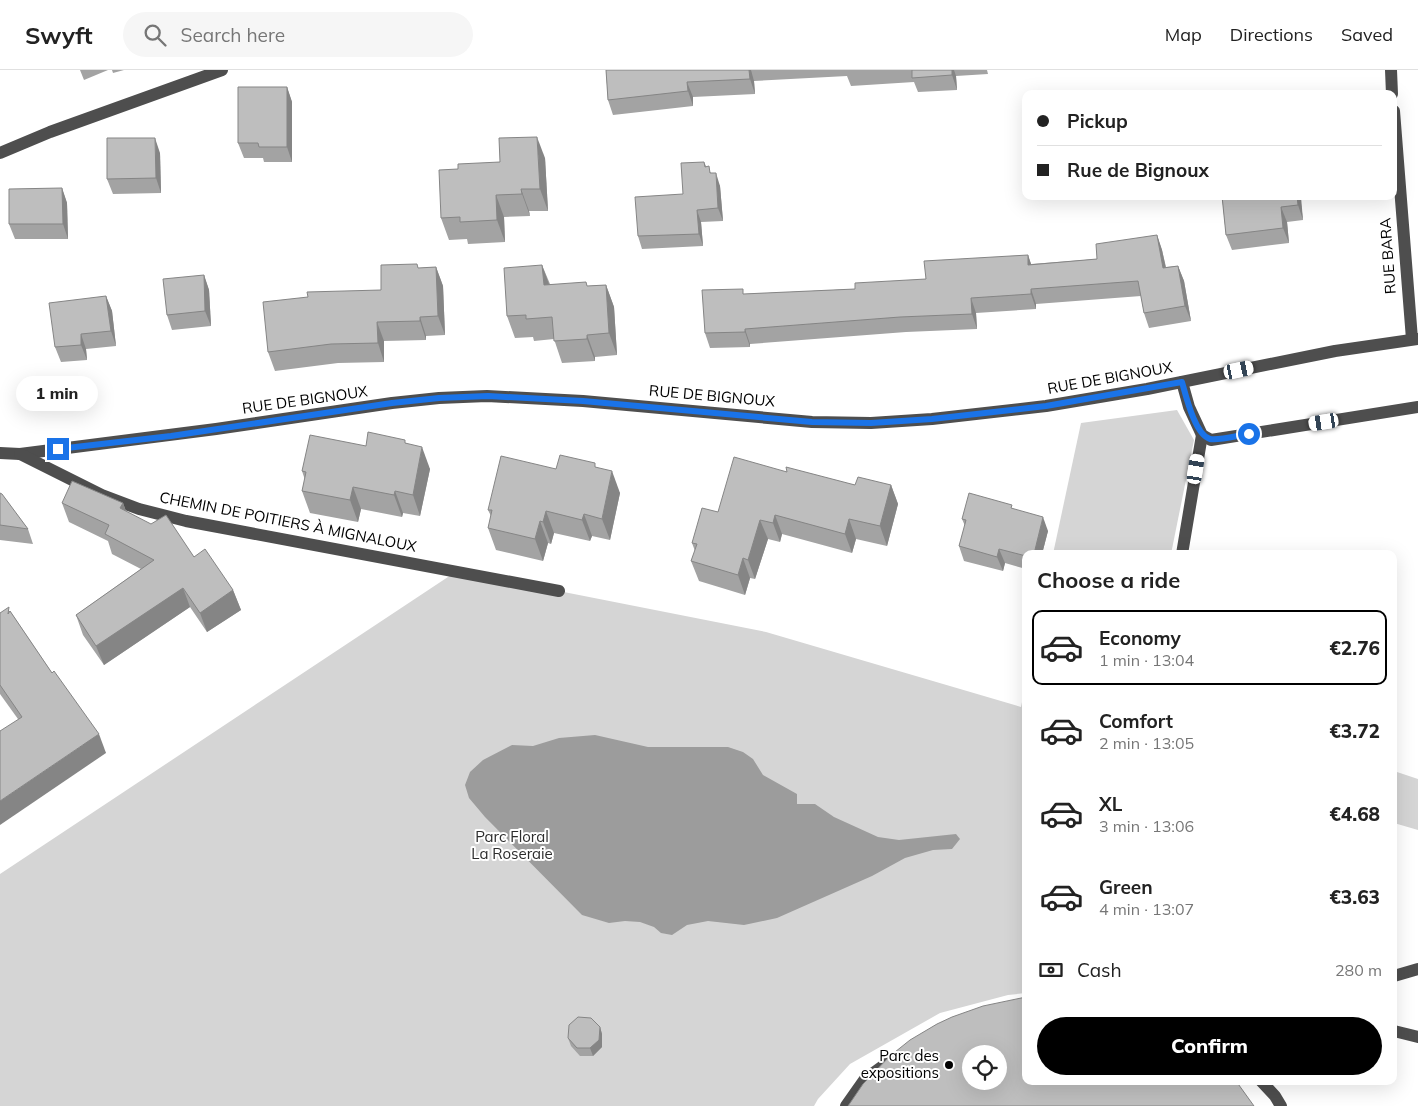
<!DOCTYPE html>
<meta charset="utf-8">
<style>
:root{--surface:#fff;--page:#f6f6f6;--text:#222;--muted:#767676;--line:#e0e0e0;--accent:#000}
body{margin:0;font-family:Mulish,sans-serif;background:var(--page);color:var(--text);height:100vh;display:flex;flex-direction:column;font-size:19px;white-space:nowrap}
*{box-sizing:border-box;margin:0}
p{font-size:16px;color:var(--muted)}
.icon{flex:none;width:28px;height:28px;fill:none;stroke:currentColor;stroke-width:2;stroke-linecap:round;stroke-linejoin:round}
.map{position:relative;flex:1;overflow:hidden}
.panel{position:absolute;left:1022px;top:480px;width:375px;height:535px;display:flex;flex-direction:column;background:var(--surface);border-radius:10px;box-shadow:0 5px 20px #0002}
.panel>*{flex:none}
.hud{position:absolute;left:1022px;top:20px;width:375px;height:110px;border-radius:10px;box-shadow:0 5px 20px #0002;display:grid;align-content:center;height:110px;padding:0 15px;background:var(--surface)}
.controls{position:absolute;left:962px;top:975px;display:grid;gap:10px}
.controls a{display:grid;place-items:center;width:45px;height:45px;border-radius:50%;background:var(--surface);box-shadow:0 5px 20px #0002;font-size:25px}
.end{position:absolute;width:22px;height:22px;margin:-11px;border:6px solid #1a73e8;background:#fff;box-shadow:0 0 0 2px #fff}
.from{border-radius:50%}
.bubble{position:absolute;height:35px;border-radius:18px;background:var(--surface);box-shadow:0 5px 20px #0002;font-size:16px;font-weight:800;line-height:35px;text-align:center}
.car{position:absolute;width:15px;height:30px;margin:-15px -8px;border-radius:6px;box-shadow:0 0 4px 1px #0007;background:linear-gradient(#fff 24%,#345 0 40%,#fff 0 76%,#345 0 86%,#fff 0)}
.hud b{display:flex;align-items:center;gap:18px;height:48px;font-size:19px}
.hud b+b{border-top:1px solid var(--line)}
.hud i{width:12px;height:12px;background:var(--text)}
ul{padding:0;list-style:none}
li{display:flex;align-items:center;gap:15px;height:75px;margin:0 10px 8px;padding:0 5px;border:2px solid transparent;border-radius:10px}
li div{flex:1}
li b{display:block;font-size:19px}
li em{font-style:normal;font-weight:800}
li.on{border-color:var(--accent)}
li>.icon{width:45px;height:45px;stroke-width:1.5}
h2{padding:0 15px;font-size:22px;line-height:60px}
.pay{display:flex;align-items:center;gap:12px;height:55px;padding:0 15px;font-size:19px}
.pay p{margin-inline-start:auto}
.action{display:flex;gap:10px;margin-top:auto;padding:10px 15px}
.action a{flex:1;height:58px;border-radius:30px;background:var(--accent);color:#fff;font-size:20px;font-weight:800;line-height:58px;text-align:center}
header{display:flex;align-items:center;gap:30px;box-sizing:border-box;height:70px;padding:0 25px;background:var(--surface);border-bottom:1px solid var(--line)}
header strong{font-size:24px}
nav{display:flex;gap:28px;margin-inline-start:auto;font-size:18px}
.search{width:350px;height:45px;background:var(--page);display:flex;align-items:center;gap:12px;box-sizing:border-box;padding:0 18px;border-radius:28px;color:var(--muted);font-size:19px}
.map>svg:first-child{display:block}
</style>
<header>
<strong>Swyft</strong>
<div class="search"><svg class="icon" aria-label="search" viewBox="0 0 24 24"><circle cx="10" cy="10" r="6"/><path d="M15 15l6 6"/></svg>Search here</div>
<nav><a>Map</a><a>Directions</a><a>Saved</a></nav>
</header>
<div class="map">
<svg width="1418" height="1036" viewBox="0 0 1418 1036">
<rect width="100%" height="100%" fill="#fff"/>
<g fill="#d5d5d5">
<polygon points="1177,340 1194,370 1171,484 1053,484 1081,353"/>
<polygon points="457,501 766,562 1021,637 1026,612 1026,923 1008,925 940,943 850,994 818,1029 814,1036 0,1036 0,804"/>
<polygon points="1394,701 1418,709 1418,760 1394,753"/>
</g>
<polygon fill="#9c9c9c" points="595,665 648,677 728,677 743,682 753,689 763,705 797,724 797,734 815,734 834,747 878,767 899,770 956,764 960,769 952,779 933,780 905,788 872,806 777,848 744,855 708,851 687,855 672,865 661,863 654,857 640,852 625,851 609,853 582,845 485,747 469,728 465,715 470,702 483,690 512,675 533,676 559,668"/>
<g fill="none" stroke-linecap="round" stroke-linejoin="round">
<g stroke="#4e4e4e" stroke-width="12">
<polyline points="1391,0 1392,24"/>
<polyline points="1394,41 1412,269"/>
<polyline points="0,83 50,62 222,0"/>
<polyline points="1182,312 1189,337 1202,365 1211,370 1418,337"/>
<polyline points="0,383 20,384 216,359 392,333 439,328 487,326 583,331 812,352 871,353 932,349 1046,336 1147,319 1335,281 1418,269"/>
<polyline points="20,384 102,425 139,439 186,451 559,521"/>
<polyline points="1182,484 1202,365"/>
<polyline points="1394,906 1418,899"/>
<polyline points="1394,961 1418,967"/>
<polyline points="1261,1011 1275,1026 1281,1036"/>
<polyline points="846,1036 865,1009 887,993"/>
</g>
</g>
<g fill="#a3a3a3">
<polygon points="80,0 108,0 84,10"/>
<polygon points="112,0 124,0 113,3"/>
<polygon points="606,0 987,0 988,4 956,6 957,20 918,22 914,12 851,16 847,6 754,11 755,24 693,27 693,36 613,45 608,30"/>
<polygon points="287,17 292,32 292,92 264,92 263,88 244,88 238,73"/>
<polygon points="160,83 161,123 113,124 107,109"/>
<polygon points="545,88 548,141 529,141 530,146 504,147 505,172 468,174 467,169 449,170 441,148 458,99 500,92"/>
<polygon points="704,92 706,96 720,116 723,151 701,152 703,176 642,179 638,166 683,124"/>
<polygon points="62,118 67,133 68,169 15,169 9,154"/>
<polygon points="1222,126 1300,126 1303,150 1287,152 1289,173 1232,180 1226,165"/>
<polygon points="1157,165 1162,180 1166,197 1178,196 1184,211 1191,251 1149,258 1144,243 1141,226 1036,234 1036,239 976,243 977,259 906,262 750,274 750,277 710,278 705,263 745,224 855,219 926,209 1028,185 1031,194 1097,189"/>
<polygon points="542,195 550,214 588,216 606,215 614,237 617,285 595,287 595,291 562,293 554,269 534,271 533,267 515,268 507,246"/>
<polygon points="436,197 443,216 445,265 426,266 426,270 384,271 384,292 338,293 275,301 268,282 308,227 381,220 419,198"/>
<polygon points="204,205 209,220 211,256 172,260 167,245"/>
<polygon points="106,226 112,241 116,276 86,279 87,290 61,292 55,277"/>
<polygon points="406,373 430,399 420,446 403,443 402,447 361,439 358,452 310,443 302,421 305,410 302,401 366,376"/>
<polygon points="597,398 620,423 610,470 592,466 590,471 554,463 551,474 548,473 543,491 496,480 488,458 491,446 488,440"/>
<polygon points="787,402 855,415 891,415 898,434 887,476 856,469 852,483 782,464 780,472 768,469 755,509 750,508 745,525 699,511 691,491 695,481 692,473 718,442"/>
<polygon points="0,423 28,459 33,474 0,470"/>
<polygon points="62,433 123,433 126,441 194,487 233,520 241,540 207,562 190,537 104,595 83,565 76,545 141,499 112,484 108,471 69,452"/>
<polygon points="1014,439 1048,461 1042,484 1026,484 1026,499 1005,493 1003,501 964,491 959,476 965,456 962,449"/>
<polygon points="10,541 106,683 18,649 0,624 0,543"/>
<polygon points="600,957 602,964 602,977 593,986 580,986 571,976 568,968"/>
</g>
<g fill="#858585">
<polygon points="749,0 751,0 754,11 755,24 750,9"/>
<polygon points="952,0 954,0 956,6 957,20 952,5"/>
<polygon points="687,12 693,27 693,36 688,21"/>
<polygon points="287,17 292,32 292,92 287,77"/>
<polygon points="537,67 545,88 548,141 540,119"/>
<polygon points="155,68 160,83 161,123 156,108"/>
<polygon points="716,103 720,116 723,151 718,138"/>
<polygon points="62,118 67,133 68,169 63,154"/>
<polygon points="521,119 529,141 530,146 522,124"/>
<polygon points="496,125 504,147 505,172 497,150"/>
<polygon points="1297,126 1300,126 1301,127 1303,150 1298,135"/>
<polygon points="1281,137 1287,152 1289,173 1283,158"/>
<polygon points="697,140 701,152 703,176 699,164"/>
<polygon points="1157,165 1162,180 1169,213 1163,198"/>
<polygon points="1028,185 1033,200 1028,195"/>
<polygon points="542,195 550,217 544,215"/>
<polygon points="1178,196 1184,211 1191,251 1185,236"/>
<polygon points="436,197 443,216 445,265 438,246"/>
<polygon points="204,205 209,220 211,256 205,241"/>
<polygon points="606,215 614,237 617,285 609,263"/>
<polygon points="1031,219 1036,234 1036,239 1031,224"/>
<polygon points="106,226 112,241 116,276 111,261"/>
<polygon points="971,228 976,243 977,259 972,244"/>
<polygon points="420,247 426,266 426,270 420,251"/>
<polygon points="377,252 384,271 384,292 378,273"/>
<polygon points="745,259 750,274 750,277 745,262"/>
<polygon points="81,264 86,279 87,290 81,275"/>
<polygon points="587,265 595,287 595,291 587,269"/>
<polygon points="422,377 430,399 420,446 413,425"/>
<polygon points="612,401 620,423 610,470 602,449"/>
<polygon points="891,415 898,434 887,476 880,456"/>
<polygon points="353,417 361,439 358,452 350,430"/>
<polygon points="395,421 403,443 402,447 394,425"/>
<polygon points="123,433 130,453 120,438"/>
<polygon points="546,441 554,463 551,474 543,452"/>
<polygon points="584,444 592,466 590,471 582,450"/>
<polygon points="775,445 782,464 780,472 773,453"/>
<polygon points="1043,447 1048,461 1042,484 1034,484"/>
<polygon points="849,449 856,469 852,483 845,464"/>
<polygon points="760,450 768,469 755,509 748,490"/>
<polygon points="540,451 548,473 543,491 535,469"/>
<polygon points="999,479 1005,493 1003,501 997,487"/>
<polygon points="743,488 750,508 745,525 738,505"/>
<polygon points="183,518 190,537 104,595 96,576"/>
<polygon points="233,520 241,540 207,562 200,543"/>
<polygon points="99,664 106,683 0,755 0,731"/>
<polygon points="600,957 602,964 602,977 593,986 590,978"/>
</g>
<g fill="#bebebe" stroke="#858585" fill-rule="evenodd">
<polygon points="606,0 749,0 750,9 687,12 688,21 608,30"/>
<polygon points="912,0 952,0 952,5 912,8"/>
<polygon points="238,17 287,17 287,77 259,77 258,73 238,73"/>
<polygon points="537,67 540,119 521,119 522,124 496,125 497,150 460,152 460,147 441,148 439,100 458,99 458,94 500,92 499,68"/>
<polygon points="107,68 155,68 156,108 107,109"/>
<polygon points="704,92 705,97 709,96 710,103 716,103 718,138 697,140 699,164 638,166 635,127 683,124 681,93"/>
<polygon points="62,118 63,154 9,154 9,119"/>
<polygon points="1222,126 1297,126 1298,135 1281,137 1283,158 1226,165"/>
<polygon points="1157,165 1163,198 1178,196 1185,236 1144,243 1138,211 1031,219 1031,224 971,228 972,244 900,247 745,259 745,262 705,263 702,220 743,219 743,224 855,219 855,213 926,209 924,191 1028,185 1028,195 1097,189 1096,174"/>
<polygon points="417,194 418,198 436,197 438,246 420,247 420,251 377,252 378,273 331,274 268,282 263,232 308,227 307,222 381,220 381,195"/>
<polygon points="542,195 544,215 586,212 587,216 606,215 609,263 587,265 587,269 554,271 552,247 526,249 526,245 507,246 504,198"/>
<polygon points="204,205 205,241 167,245 163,209"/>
<polygon points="106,226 111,261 81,264 81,275 55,277 49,233"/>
<polygon points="368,362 405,370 405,373 422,377 413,425 395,421 394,425 353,417 350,430 302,421 306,402 302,401 310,365 366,376"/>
<polygon points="560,385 595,393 595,397 612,401 602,449 584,444 582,450 546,441 543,452 540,451 535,469 488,458 492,440 488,440 501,386 556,399"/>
<polygon points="734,387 787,402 786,397 855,415 858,407 891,415 880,456 849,449 845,464 775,445 773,453 760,450 748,490 743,488 738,505 691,491 697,474 692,473 702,438 718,442"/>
<polygon points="72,411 123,433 120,438 151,454 166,445 194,487 205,479 233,520 200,543 183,518 96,576 76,545 154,490 105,464 109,455 62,433"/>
<polygon points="0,423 2,424 28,459 0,455"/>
<polygon points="969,423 1012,435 1011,438 1043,447 1034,484 1026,484 1026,486 999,479 997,487 959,476 966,450 962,449"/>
<polygon points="9,537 8,544 10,541 52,603 54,601 99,664 0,731 0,661 22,647 0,615 0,543"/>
<path d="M1026 927V1011H1236L1254 1036H848L863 1014 890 986 910 970 937 954 952 947 983 936ZM971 984H999V1011H971Z"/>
<polygon points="578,947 591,948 600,957 599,970 590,978 577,978 568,968 569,955"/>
</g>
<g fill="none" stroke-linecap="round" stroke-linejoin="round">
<path stroke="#1a73e8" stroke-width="6" d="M58 379 171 366 392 333 439 328 488 326 583 331 812 352 871 353 932 349 1046 336 1182 312C1186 326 1195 365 1210 369 1218 371 1240 365 1249 364"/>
</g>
<circle fill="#000" stroke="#fff" stroke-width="2" cx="949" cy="995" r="5"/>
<g text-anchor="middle" stroke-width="4" stroke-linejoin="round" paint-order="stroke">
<g font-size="15" fill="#000" stroke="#fff">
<text transform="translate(1388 186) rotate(-94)" y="5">RUE BARA</text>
<text transform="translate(1110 308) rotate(-10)" y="5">RUE DE BIGNOUX</text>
<text transform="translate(712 326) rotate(5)" y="5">RUE DE BIGNOUX</text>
<text transform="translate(305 330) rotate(-8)" y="5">RUE DE BIGNOUX</text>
<text transform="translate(288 452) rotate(11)" y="5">CHEMIN DE POITIERS À MIGNALOUX</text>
</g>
<g font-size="15" fill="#2c2c2c" stroke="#fff">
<text x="512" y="772">Parc Floral<tspan x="512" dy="17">La Roseraie</tspan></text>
</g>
<g font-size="15" fill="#000" stroke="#fff" text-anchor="end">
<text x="939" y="991">Parc des<tspan x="939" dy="17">expositions</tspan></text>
</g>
</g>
</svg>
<div class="controls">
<a><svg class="icon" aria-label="locate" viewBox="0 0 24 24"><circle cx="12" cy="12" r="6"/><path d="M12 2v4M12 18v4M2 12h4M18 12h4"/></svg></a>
</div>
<i class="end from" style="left:1249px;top:364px"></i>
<i class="end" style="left:58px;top:379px"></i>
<div class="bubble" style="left:16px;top:306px;width:82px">1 min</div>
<i class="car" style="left:1239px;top:300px;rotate:78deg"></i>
<i class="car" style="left:1324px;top:352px;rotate:261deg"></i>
<i class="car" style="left:1196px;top:399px;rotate:9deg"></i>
<div class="hud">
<b><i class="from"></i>Pickup</b>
<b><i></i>Rue de Bignoux</b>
</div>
<section class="panel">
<h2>Choose a ride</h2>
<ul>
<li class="on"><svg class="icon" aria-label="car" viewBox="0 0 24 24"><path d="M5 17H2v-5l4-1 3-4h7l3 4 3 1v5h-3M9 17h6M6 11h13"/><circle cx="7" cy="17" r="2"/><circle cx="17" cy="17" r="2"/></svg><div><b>Economy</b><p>1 min · 13:04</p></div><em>€2.76</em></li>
<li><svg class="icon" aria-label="car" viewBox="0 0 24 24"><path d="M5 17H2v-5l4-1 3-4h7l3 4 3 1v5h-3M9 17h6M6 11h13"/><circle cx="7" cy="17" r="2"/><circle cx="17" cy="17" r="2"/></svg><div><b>Comfort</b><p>2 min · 13:05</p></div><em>€3.72</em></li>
<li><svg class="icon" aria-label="car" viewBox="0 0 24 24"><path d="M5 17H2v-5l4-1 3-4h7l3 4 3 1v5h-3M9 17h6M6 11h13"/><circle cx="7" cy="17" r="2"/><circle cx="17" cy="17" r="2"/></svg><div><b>XL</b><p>3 min · 13:06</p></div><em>€4.68</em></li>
<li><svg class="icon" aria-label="car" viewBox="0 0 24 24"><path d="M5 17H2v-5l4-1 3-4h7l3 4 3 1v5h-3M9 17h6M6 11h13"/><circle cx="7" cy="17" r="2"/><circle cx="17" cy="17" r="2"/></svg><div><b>Green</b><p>4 min · 13:07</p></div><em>€3.63</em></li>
</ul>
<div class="pay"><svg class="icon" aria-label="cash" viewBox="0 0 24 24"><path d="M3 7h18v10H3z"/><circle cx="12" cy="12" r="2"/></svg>Cash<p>280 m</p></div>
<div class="action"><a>Confirm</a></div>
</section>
</div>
